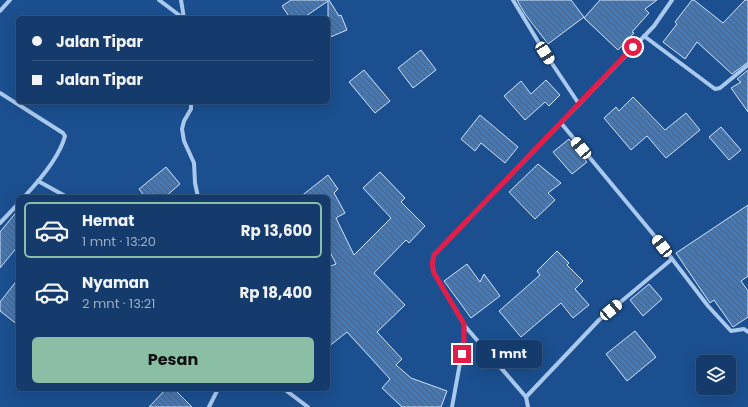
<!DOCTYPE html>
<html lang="id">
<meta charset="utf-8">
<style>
:root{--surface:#143b6b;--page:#1d4271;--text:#f1f3f6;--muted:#9dadc1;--line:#33557e;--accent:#8abfa5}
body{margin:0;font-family:Poppins,sans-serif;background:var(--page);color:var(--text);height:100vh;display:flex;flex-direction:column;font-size:15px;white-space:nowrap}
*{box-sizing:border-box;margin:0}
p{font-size:13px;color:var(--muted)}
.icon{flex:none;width:22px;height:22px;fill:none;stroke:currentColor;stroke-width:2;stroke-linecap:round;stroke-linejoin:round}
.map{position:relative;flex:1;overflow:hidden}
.side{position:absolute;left:16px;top:195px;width:314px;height:196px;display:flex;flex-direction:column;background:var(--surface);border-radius:6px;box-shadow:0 4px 16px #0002,0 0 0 1px var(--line)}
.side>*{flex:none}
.banner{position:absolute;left:16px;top:16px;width:314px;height:88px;border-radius:6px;box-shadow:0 4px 16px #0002,0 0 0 1px var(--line);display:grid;align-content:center;height:88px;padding:0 16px;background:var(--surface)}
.buttons{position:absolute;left:696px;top:355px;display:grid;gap:8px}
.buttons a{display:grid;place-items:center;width:40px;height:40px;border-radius:6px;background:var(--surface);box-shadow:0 4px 16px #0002,0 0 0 1px var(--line);font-size:20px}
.end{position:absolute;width:18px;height:18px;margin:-9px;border:5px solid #e11d48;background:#fff;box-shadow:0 0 0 2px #fff}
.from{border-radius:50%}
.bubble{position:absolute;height:28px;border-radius:6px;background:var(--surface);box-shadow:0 4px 16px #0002,0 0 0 1px var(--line);font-size:13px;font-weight:700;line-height:28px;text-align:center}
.car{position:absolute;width:12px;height:24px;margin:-12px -6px;border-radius:5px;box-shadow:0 0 3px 1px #0007;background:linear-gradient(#fff 24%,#345 0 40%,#fff 0 76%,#345 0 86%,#fff 0)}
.banner b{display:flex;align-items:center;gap:14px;height:38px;font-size:15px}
.banner b+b{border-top:1px solid var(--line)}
.banner i{width:10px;height:10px;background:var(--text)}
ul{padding:7px 0 0;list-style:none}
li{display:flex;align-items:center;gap:12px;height:56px;margin:0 8px 6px;padding:0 8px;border:2px solid transparent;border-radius:6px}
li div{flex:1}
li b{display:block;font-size:15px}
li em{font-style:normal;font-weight:700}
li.current{border-color:var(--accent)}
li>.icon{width:36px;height:36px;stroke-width:1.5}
.cta{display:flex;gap:8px;margin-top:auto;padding:8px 16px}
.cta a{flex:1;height:46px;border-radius:6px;background:var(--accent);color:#111;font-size:16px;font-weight:700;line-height:46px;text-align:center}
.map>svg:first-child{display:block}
</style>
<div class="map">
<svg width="748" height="407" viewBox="0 0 748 407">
<defs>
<pattern id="building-back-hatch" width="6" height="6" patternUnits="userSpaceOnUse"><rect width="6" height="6" fill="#4478b7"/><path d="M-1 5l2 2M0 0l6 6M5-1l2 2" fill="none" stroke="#486282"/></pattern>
</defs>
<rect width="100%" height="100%" fill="#1b4f8f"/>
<g fill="url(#building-back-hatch)" stroke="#cfe3fa">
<polygon points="291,0 329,0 339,16 341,15 347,30 328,38 328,1 303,18 290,18 282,6"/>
<polygon points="517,0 571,0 584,17 548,44 525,14"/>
<polygon points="600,0 657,0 645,9 649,13 632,32 634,33 618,50 584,18"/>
<polygon points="692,0 694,0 723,23 745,0 748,0 748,62 732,74 697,42 685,59 663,42 677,24 675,22"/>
<polygon points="421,50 436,70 413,88 398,68"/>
<polygon points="364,70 390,101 375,113 349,82"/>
<polygon points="748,70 748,112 731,88 741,82 737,79"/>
<polygon points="546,80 560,95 549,106 545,102 525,120 504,96 521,81 531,94"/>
<polygon points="633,97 665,130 686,113 700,130 666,158 647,136 631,150 604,118 616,107 619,111"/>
<polygon points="480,115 518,147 505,163 481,143 475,151 461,139"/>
<polygon points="721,127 741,150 729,160 709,137"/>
<polygon points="569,139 587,162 572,174 553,152"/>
<polygon points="538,164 561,183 548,193 555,200 535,219 509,192"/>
<polygon points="166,167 180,184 165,197 145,197 139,189"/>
<polygon points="380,172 405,198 401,202 425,226 409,243 406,240 374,273 405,305 377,332 402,359 396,365 411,378 447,391 441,407 402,407 382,388 390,379 347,332 328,347 328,267 336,264 328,248 328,197 300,197 328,175 338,189 334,193 345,213 336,218 354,255 391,218 363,188"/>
<polygon points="748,205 748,276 741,281 748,291 748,317 733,327 714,300 710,303 676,253"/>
<polygon points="18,210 18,246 0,268 0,232"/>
<polygon points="557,251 569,263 567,265 583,281 575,289 589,305 573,318 561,303 521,337 499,311 540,275 537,271"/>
<polygon points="467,264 480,282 484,274 500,296 471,318 444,281"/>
<polygon points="18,279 18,325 0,311 0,302"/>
<polygon points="649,284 662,299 643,316 630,300"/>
<polygon points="635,331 656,357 627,381 606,354"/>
<polygon points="166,389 174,389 192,407 149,407"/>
</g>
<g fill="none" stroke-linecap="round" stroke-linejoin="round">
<g stroke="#a9c9ee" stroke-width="4">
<polyline points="159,0 183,18"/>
<polyline points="181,0 184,18"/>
<polyline points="513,0 545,53 579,104"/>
<polyline points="0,11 10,0"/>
<polyline points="644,36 715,89 720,88 748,65"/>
<path d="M0 93 63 133 65 136C60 156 38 182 24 197"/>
<polyline points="191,102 191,109 184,121 182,129 184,141 194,163 195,183 198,197"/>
<polyline points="561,123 653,234 708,306 731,331 744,329 748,332"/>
<polyline points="38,181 67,197"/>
<polyline points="0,223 18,204"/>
<polyline points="464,325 526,397 528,407"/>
<polyline points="284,389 308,407"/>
<polyline points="526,397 599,320 672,259"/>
<polyline points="209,407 218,389"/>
<polyline points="452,407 464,341 464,324 434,273 432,265 434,255 654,26 672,0"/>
</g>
</g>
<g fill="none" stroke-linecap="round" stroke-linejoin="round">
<polyline stroke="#e11d48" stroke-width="5" points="462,354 464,340 464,324 434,273 432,265 434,255 633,47"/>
</g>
</svg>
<div class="buttons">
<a><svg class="icon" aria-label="layers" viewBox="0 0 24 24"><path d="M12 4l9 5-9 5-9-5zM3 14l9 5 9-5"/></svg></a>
</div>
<i class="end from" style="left:633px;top:47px"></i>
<i class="end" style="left:462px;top:354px"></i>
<div class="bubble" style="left:476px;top:340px;width:66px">1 mnt</div>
<i class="car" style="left:545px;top:53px;rotate:147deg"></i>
<i class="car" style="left:581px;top:148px;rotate:320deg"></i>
<i class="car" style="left:662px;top:246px;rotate:322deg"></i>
<i class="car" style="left:611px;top:310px;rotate:50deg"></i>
<div class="banner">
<b><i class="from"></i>Jalan Tipar</b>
<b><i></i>Jalan Tipar</b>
</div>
<section class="side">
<ul>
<li class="current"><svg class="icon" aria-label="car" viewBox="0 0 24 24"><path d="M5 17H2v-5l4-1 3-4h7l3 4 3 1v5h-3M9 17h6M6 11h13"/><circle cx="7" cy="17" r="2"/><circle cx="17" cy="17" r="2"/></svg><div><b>Hemat</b><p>1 mnt · 13:20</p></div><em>Rp 13,600</em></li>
<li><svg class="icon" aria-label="car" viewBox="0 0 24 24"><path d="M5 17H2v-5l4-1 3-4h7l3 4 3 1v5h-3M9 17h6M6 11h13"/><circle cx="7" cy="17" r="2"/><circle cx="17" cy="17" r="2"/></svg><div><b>Nyaman</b><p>2 mnt · 13:21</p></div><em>Rp 18,400</em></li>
</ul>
<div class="cta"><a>Pesan</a></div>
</section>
</div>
